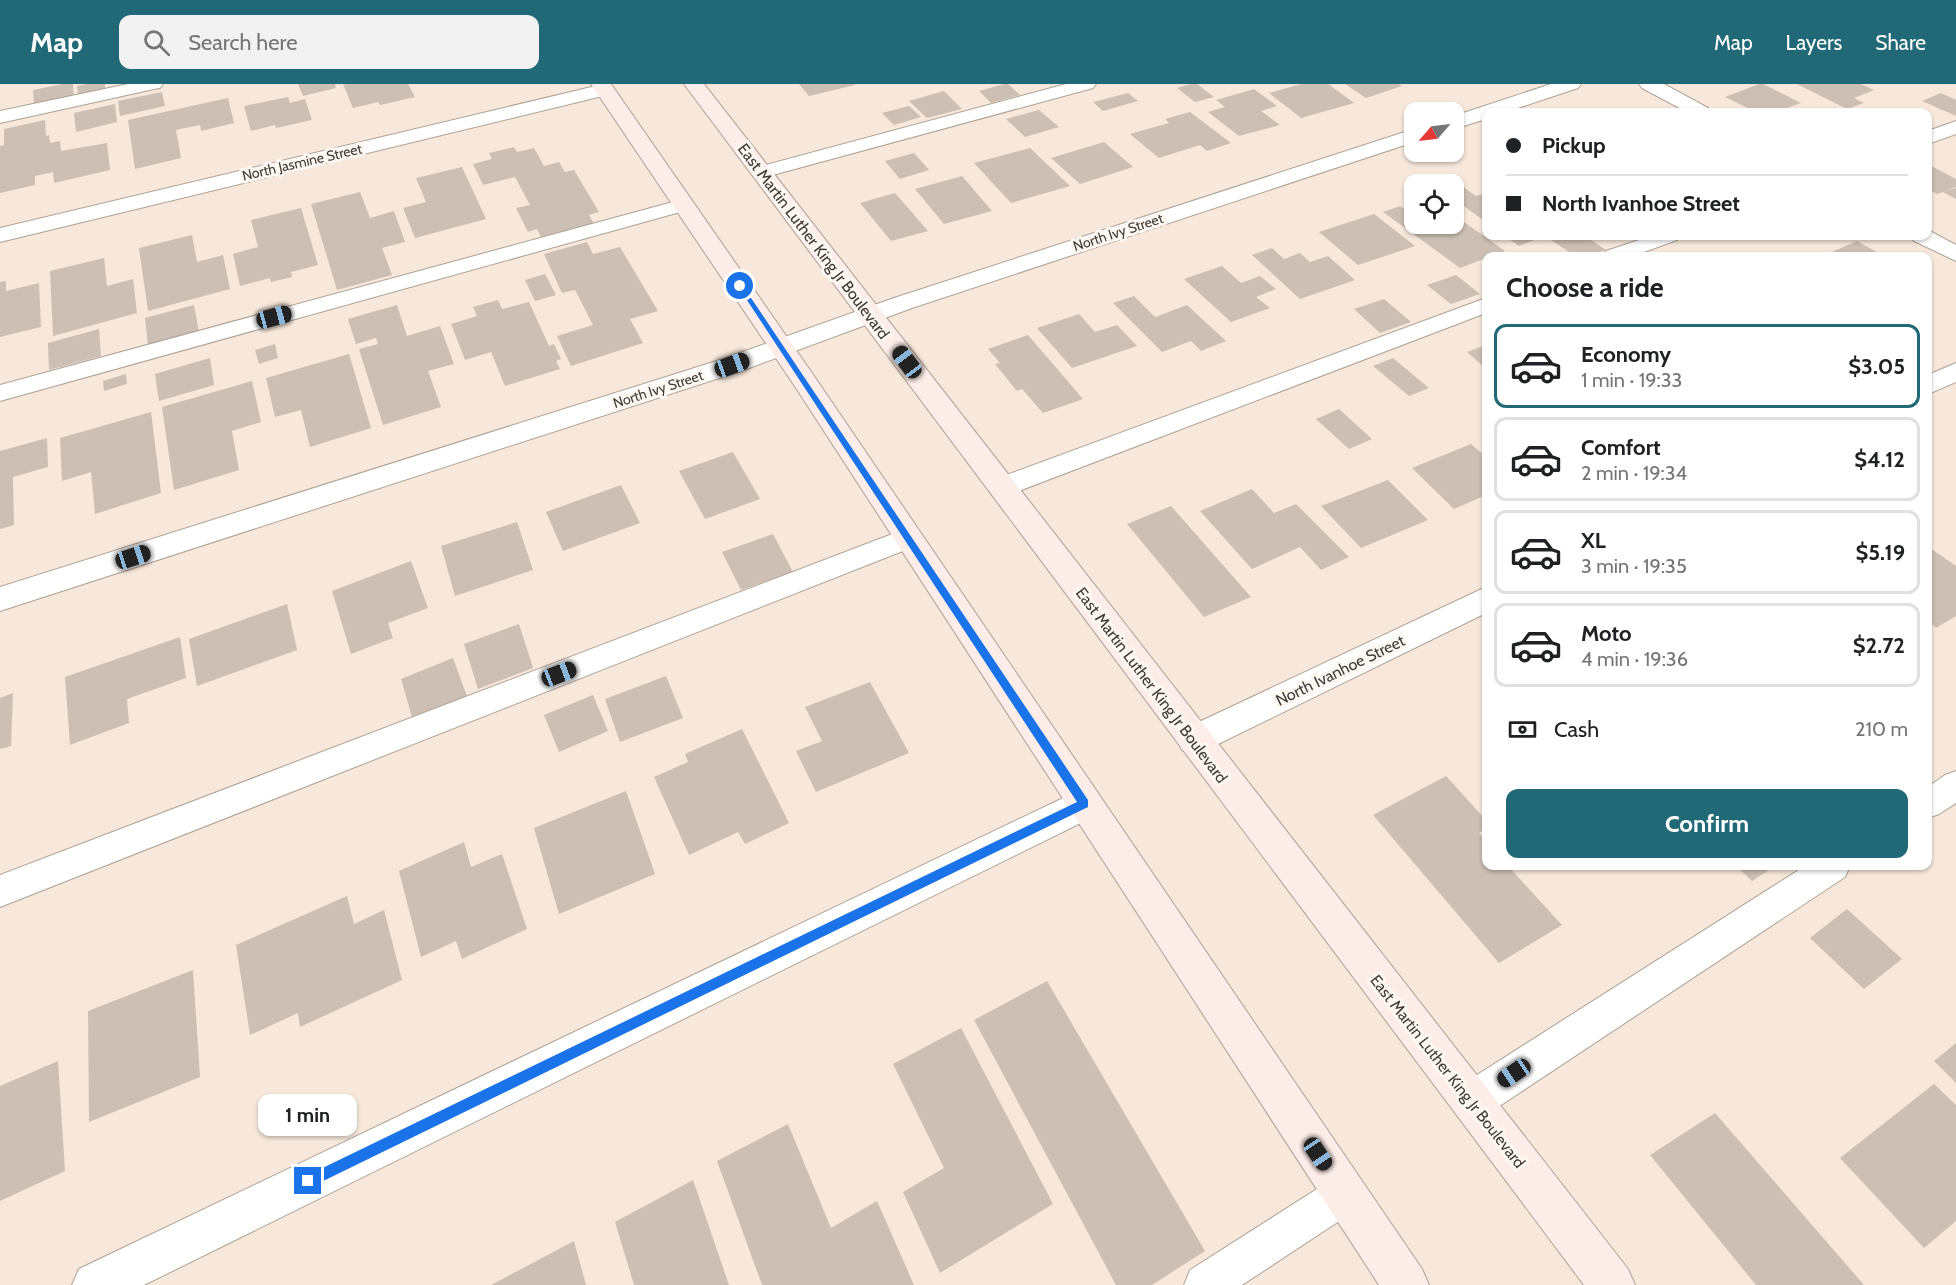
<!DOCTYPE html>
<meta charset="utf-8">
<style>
:root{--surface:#fff;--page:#f2f2f2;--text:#202124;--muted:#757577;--line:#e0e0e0;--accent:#226977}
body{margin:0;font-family:Cabin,sans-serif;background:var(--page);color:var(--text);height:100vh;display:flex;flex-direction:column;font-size:22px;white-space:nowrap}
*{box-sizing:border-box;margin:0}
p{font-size:20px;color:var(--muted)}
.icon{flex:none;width:33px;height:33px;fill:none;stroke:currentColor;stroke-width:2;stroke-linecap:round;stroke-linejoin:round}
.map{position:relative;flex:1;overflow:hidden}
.details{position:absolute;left:1482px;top:168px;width:450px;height:618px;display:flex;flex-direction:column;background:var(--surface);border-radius:12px;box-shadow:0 2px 4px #0004}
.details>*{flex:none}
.hud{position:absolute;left:1482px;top:24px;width:450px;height:132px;border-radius:12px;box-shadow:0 2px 4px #0004;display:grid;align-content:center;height:132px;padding:0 24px;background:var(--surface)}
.needle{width:39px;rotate:242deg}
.buttons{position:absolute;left:1404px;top:18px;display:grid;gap:12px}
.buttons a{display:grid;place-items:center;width:60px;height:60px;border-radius:12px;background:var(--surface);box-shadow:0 2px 4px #0004;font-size:30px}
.end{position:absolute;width:27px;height:27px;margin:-14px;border:8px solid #1a73e8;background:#fff;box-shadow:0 0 0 3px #fff}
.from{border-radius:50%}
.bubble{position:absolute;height:42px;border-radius:12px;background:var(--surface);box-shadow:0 2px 4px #0004;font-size:20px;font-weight:700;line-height:42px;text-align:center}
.car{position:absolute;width:18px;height:36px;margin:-18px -9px;border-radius:8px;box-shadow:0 0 4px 2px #0007;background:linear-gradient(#222 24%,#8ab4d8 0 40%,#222 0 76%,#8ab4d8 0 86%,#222 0)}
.hud b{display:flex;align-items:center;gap:21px;height:57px;font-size:22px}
.hud b+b{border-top:2px solid var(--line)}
.hud i{width:15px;height:15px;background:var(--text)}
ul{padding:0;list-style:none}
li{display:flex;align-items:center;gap:18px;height:84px;margin:0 12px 9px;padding:0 12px;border:3px solid var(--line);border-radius:12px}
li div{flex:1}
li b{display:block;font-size:22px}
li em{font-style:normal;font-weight:700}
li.selected{border-color:var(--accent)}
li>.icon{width:54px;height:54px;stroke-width:1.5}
h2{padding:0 24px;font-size:27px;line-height:72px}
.pay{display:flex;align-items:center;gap:15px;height:66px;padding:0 24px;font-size:22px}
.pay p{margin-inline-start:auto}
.primary-button{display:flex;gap:12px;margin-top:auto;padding:12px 24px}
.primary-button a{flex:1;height:69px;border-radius:12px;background:var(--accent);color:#fff;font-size:24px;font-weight:700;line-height:69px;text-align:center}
header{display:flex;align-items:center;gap:36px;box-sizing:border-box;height:84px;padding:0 30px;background:var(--accent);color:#fff}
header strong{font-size:28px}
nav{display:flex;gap:33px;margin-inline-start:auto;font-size:21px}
.search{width:420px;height:54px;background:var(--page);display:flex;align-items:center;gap:15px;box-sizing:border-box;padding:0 21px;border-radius:12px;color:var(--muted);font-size:22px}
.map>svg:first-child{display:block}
</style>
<header>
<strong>Map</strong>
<div class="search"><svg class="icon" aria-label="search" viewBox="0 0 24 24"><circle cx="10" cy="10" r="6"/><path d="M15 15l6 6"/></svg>Search here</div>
<nav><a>Map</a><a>Layers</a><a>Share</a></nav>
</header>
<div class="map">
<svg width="1956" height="1201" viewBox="0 0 1956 1201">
<rect width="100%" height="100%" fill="#f7e8db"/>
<g fill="#cdbfb3">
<polygon points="63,0 73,0 74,15 34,23 33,6"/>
<polygon points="88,0 105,0 105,5 78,11 77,2"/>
<polygon points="298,0 335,0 336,4 303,12"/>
<polygon points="343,0 408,0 415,13 380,21 378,18 353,24"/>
<polygon points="799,0 855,0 855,1 809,12"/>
<polygon points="1004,0 1008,0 1020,11 991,19 979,7"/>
<polygon points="1191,0 1197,0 1214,13 1195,18 1177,4"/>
<polygon points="1301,0 1328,0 1354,19 1301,34 1269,9"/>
<polygon points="1345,0 1399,0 1402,2 1366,14"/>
<polygon points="1759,0 1763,0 1801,19 1776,28 1769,25 1756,28 1725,13"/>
<polygon points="1797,0 1861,0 1874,6 1854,14 1864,19 1847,25"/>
<polygon points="1254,5 1277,22 1261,27 1280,41 1239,52 1208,28 1225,23 1216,16"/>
<polygon points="944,7 962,25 927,34 909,17"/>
<polygon points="162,8 165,22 120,32 118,17"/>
<polygon points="1128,9 1138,17 1103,27 1093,18"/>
<polygon points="1941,9 1956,16 1956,32 1922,17"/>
<polygon points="288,13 290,19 305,15 312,36 276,44 275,41 251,47 244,22"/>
<polygon points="228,14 234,39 201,47 200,41 176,46 181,74 135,85 128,36"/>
<polygon points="115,20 117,38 76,48 74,29"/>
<polygon points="909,22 921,33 894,41 882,29"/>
<polygon points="1039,26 1059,43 1025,53 1006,35"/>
<polygon points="1190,28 1231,59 1207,67 1200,61 1159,74 1130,50 1169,39 1165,35"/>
<polygon points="45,36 46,52 49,51 50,59 60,57 61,67 107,59 110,86 54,99 53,88 35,92 35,101 0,109 0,62 4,61 4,45"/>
<polygon points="1104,58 1133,83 1080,100 1051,74"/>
<polygon points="514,63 517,68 534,64 544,82 559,78 565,88 574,86 599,128 589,131 594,140 542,155 537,145 528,148 516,124 530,121 515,93 483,101 473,80 492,75 489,69"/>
<polygon points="1030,64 1070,102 1011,119 974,79"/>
<polygon points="914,69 929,86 900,95 885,77"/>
<polygon points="1928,80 1956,95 1956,103 1944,107 1956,104 1956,115 1943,108 1937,110 1928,105"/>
<polygon points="462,83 486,135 415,154 403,124 426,118 416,94"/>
<polygon points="962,92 992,127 944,140 915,105"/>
<polygon points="1459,100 1476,112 1486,109 1486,138 1454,115 1454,102"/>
<polygon points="360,108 370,134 394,127 405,158 382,164 392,191 337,206 311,120"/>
<polygon points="895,109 928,147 891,157 860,119"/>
<polygon points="1400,122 1414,132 1414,140 1454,140 1454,131 1505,167 1460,184 1383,128"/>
<polygon points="301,124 318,181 291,188 292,193 271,198 270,194 240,202 233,170 258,163 251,136"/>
<polygon points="1374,130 1415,162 1358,181 1319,148"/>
<polygon points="192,151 197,178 223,171 230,205 148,227 139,164"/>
<polygon points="1505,152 1585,152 1606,166 1587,172 1575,172 1545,152 1519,162"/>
<polygon points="1857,157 1884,172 1830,172 1827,170"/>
<polygon points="587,158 593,170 620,163 658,227 630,235 643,259 571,282 557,252 593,241 575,206 562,209 544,170"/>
<polygon points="1272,164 1284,175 1300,169 1310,178 1328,172 1355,196 1300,215 1252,171"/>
<polygon points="104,174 107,202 133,195 137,229 53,252 50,187"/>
<polygon points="1222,182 1241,199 1260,192 1276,205 1256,213 1270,224 1231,238 1184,195"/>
<polygon points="545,190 556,211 535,217 525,196"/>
<polygon points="1456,191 1480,210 1451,220 1427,201"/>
<polygon points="6,197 6,207 39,199 41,243 0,253 0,198"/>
<polygon points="1134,212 1155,233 1187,221 1226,257 1201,267 1191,257 1162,268 1113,219"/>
<polygon points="1384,215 1411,238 1380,249 1354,225"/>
<polygon points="498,216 502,225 529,218 549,262 554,260 561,275 556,277 560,285 505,302 491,268 465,276 451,240 477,232 473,223"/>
<polygon points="194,221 199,248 148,262 145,234"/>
<polygon points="397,221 407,252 440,242 454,280 428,287 441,323 383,341 359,265 378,260 376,254 356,260 348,235"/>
<polygon points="1079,230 1095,248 1117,241 1137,262 1072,284 1037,244"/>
<polygon points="99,245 101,272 49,286 48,259"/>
<polygon points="1028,251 1083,315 1043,329 1022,305 1017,307 995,280 1000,279 988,265"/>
<polygon points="275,260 278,274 259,280 255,266"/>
<polygon points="1486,261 1486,285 1467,268"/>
<polygon points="349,270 371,344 310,363 301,326 275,333 266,294"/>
<polygon points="210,274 214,301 159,317 155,290"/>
<polygon points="1393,274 1429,304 1409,312 1373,282"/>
<polygon points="126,290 127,300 104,307 103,297"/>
<polygon points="252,297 261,338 232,347 239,386 174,406 162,323"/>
<polygon points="1339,325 1372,355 1349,365 1316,335"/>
<polygon points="151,328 161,409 95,430 91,388 62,397 60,354"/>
<polygon points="47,354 48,383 13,393 14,441 0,445 0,367"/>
<polygon points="1471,360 1486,373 1486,411 1454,425 1412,384"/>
<polygon points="733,368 760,415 705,435 679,387"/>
<polygon points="1388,396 1428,436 1361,464 1321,422"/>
<polygon points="621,401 640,439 563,467 546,428"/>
<polygon points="1252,405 1274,429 1296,420 1349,473 1321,486 1300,463 1252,485 1200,427"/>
<polygon points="1171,422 1251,513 1204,533 1127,440"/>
<polygon points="517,438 533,486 455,512 441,462"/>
<polygon points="773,450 793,488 741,506 722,468"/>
<polygon points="1930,464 1956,482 1956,532 1936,544 1928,537 1928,466"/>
<polygon points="411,477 428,524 388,539 393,554 351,570 332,507"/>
<polygon points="287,520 297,566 197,602 189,555"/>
<polygon points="519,540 533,584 478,605 464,560"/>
<polygon points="180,553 186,594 127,615 129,639 70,661 65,593"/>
<polygon points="453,574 468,615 413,637 401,595"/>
<polygon points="666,592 683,634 620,658 605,615"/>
<polygon points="870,598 909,669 816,708 796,667 822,657 805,623"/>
<polygon points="13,609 11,662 0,665 0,614"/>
<polygon points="593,611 608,647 559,668 544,631"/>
<polygon points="742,645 789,739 745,760 738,748 689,771 654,693 688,678 685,670"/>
<polygon points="1446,692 1486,736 1486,744 1479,749 1486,758 1486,782 1508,782 1562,841 1499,879 1373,731"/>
<polygon points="626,707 655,790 559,830 534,744"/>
<polygon points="464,758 471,783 502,770 527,845 462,875 456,857 421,873 399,787"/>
<polygon points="1736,782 1775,782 1752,797"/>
<polygon points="347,812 354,840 384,826 402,896 300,943 298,929 250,951 236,861"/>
<polygon points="1847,825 1902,875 1864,905 1810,854"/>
<polygon points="193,886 200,993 89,1038 88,927"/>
<polygon points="1047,897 1205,1167 1152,1201 1116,1201 974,936"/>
<polygon points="961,944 1053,1120 940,1189 903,1108 944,1084 893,980"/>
<polygon points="1956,959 1956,999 1934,977"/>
<polygon points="58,977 65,1087 0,1117 0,1002"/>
<polygon points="1934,1000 1956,1021 1956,1137 1924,1164 1840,1074"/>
<polygon points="1715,1029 1864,1201 1756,1201 1650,1071"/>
<polygon points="788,1040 831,1144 877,1117 914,1201 762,1201 717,1077"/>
<polygon points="693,1096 729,1201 634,1201 615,1138"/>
<polygon points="574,1157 586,1201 491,1201"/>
</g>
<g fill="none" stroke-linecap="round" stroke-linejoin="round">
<g stroke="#aea094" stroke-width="2">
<g id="service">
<polygon points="128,0 163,0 160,4 154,5 0,39 0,27"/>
<polygon points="1066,0 1096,0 1093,4 769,92 755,92 752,88 755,84"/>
<polygon points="1956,37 1956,50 1928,60 1928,47"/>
<polygon points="684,115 691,117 694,121 691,125 0,317 0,301"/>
<polygon points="1651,152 1681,152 1677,156 1633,172 1603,172 1606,167"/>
<polygon points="1486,214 1486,229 1011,410 1002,412 993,410 989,403 993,396"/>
<polygon points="908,444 918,447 922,454 918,461 0,823 0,791"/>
<polygon points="1956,687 1956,719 1939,730 1928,734 1928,703 1945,691"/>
<polygon points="1805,782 1850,782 1845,793 1486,1031 1472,1036 1458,1031 1453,1017 1458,1003"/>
<polygon points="1345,1090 1359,1096 1365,1110 1359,1124 1242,1201 1184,1201 1190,1186 1331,1096"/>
</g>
</g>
<g stroke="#aea094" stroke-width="2">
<g id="minor">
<polygon points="604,0 611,2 614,6 611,10 0,158 0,144"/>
<polygon points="1551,0 1581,0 1578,4 1506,28 1486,28 1486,35 1454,45 1454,32"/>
<polygon points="1639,0 1664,0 1708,24 1711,28 1687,28 1642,4"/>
<polygon points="1414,45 1414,58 912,224 741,287 0,527 0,503 723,275 894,214"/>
<polygon points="1928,146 1956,161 1956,177 1914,157 1910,152 1928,152"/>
<polygon points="1956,279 1956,298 1928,310 1928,291"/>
<polygon points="1486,503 1486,529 1206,666 1194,671 1182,666 1177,656 1182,646"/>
<polygon points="1084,704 1097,709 1102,720 1097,731 144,1201 72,1201 79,1185"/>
</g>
</g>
<g stroke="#aea094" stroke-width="2">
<g id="secondary">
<polygon points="591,0 611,0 814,292 1422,1185 1429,1201 1379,1201 796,304"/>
<polygon points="684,0 704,0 1628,1185 1635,1201 1584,1201"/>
</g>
</g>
<use href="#service" fill="#fff" fill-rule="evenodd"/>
<use href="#minor" fill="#fff" fill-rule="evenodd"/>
<use href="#secondary" fill="#fcede9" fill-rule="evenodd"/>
</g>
<polygon fill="#1a73e8" points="737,201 743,202 1088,716 1088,723 313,1102 308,1104 304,1102 302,1097 304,1093 1077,718"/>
<g text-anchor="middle" stroke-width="6" stroke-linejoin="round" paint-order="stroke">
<g font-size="14" fill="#3f3a35" stroke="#fdf7f2">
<text transform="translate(302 78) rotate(-13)" y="5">North Jasmine Street</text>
<text transform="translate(1118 148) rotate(-18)" y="5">North Ivy Street</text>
<text transform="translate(658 305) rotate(-18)" y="5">North Ivy Street</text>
</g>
<g font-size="16" fill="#3f3a35" stroke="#fdf7f2">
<text transform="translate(814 157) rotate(53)" y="6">East Martin Luther King Jr Boulevard</text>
<text transform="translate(1340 586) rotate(-26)" y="6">North Ivanhoe Street</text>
<text transform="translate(1152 601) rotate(53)" y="6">East Martin Luther King Jr Boulevard</text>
<text transform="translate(1448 987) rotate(52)" y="6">East Martin Luther King Jr Boulevard</text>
</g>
</g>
</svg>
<div class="buttons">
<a><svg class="needle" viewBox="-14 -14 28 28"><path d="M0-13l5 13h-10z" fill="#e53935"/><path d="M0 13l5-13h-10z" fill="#757577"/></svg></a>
<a><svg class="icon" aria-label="locate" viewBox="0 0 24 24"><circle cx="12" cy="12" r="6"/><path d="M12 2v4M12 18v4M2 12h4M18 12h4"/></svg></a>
</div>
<i class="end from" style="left:740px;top:202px"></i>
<i class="end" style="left:308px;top:1097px"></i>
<div class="bubble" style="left:258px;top:1010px;width:99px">1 min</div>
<i class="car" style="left:274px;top:233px;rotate:75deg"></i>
<i class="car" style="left:907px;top:278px;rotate:323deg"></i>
<i class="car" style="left:732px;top:281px;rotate:70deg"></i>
<i class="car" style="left:133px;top:473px;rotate:72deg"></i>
<i class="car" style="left:559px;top:590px;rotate:69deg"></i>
<i class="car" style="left:1514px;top:989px;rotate:236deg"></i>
<i class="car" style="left:1318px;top:1070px;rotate:146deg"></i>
<div class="hud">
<b><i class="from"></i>Pickup</b>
<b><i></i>North Ivanhoe Street</b>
</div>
<section class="details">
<h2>Choose a ride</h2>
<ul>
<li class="selected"><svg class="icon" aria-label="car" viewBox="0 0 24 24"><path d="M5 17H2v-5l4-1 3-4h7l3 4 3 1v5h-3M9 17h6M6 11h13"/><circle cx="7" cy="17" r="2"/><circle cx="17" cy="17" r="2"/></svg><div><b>Economy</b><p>1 min · 19:33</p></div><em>$3.05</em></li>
<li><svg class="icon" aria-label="car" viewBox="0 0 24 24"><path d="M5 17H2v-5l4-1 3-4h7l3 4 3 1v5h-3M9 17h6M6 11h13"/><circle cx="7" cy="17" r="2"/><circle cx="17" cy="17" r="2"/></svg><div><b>Comfort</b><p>2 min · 19:34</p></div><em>$4.12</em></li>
<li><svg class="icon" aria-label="car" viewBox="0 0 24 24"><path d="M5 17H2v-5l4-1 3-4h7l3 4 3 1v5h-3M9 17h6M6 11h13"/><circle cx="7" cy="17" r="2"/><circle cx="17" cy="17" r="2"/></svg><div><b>XL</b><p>3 min · 19:35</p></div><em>$5.19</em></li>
<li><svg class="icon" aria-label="car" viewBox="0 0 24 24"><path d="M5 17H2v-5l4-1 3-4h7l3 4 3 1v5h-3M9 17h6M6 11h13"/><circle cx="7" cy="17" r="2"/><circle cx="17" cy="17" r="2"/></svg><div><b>Moto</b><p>4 min · 19:36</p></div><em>$2.72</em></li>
</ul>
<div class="pay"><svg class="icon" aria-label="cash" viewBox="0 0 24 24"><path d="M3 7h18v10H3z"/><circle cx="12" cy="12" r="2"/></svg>Cash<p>210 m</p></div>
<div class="primary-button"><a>Confirm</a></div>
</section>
</div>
